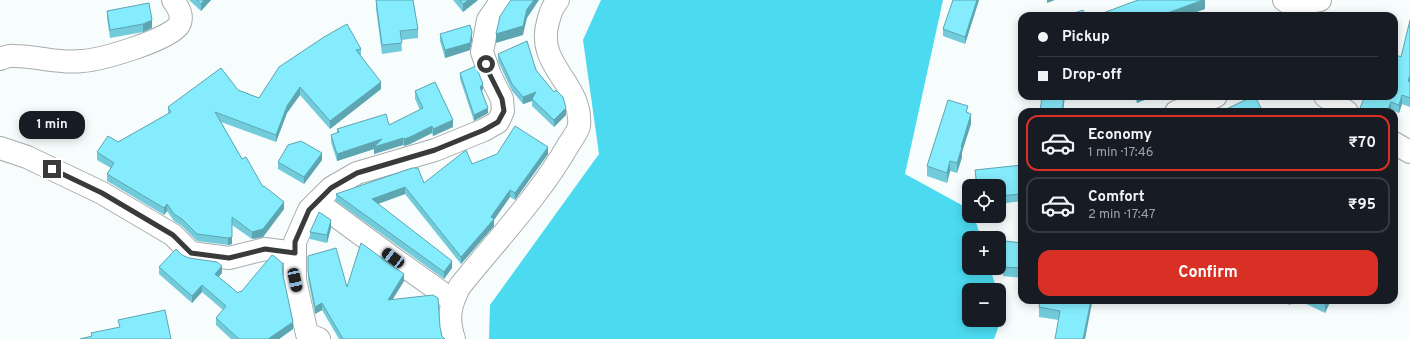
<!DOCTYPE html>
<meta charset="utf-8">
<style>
:root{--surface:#171b24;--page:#20242c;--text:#f1f3f6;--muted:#9ea1a6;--line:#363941;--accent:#d93025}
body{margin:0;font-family:Overpass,sans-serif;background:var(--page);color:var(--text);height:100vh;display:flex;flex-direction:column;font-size:15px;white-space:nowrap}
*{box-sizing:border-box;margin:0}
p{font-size:13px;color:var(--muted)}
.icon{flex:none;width:22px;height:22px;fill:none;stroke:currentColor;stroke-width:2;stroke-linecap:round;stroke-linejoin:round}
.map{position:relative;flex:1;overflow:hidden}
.side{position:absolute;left:1018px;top:108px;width:380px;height:196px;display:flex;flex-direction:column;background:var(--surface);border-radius:12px;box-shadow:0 2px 10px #0003}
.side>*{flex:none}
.top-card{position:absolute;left:1018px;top:12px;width:380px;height:88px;border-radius:12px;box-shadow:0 2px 10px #0003;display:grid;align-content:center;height:88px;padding:0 20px;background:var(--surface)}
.buttons{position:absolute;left:962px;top:179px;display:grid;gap:8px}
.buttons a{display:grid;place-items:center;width:44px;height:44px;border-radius:8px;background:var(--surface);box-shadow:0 2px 10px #0003;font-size:20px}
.end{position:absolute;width:18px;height:18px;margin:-9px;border:5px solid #393b3b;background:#fff;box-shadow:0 0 0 2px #fff}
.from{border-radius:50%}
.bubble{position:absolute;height:28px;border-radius:12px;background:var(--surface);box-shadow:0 2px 10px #0003;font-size:13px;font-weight:700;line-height:28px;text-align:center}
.car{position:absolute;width:12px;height:24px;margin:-12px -6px;border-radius:5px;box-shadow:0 0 3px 1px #0007;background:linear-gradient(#222 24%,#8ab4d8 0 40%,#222 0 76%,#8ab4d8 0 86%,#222 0)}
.top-card b{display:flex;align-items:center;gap:14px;height:38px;font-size:15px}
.top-card b+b{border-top:1px solid var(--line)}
.top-card i{width:10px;height:10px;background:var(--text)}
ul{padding:7px 0 0;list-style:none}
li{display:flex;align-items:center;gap:12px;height:56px;margin:0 8px 6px;padding:0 12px;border:2px solid var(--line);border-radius:12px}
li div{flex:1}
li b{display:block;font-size:15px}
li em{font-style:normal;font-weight:700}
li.selected{border-color:var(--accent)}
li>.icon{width:36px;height:36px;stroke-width:1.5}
.primary-button{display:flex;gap:8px;margin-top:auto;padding:8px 20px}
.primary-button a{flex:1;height:46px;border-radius:12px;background:var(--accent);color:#fff;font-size:16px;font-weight:700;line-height:46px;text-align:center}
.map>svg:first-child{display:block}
</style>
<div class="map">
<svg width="1410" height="339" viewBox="0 0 1410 339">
<rect width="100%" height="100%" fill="#f7fcfc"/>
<polygon fill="#4bdaf0" points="601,0 943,0 905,174 969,209 969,216 974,216 981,238 969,238 969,268 990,268 997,290 969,290 969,320 999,320 999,295 1004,312 994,339 489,339 490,305 599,154 583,40"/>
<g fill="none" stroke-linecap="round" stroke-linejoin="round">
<g stroke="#a8acac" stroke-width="24">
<g id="minor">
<polyline points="1284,0 1288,3 1300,4 1320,0"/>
<path d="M0 59C5 57 10 55 15 56 37 56 60 64 82 61 101 60 169 40 179 25 184 16 178 7 173 0"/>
<polyline points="1325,96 1347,112"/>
<polyline points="1176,112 1216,96"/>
<polyline points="1394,143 1410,152"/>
<polyline points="0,148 27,157 102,193 173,235 191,253 229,258 265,249 295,253"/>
<polyline points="317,202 393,258 452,300"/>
<polyline points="319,339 307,334 295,280 295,242 309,210 331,188 357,173 435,150 484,130 498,122 503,111 502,99 490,75 482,52 488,20 502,0"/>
<path d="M454 339C447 318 450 305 460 286 497 240 539 196 569 144 572 139 578 131 579 126 583 83 535 66 548 22 550 13 552 7 558 0"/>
</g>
</g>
<use href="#minor" stroke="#fff" stroke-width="22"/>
</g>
<g fill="#72cbda">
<polygon points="189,0 211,0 201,11"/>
<polygon points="376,0 418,29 418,38 401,40 402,51 382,54 376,9"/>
<polygon points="453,0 478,0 463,12"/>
<polygon points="979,0 965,44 943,36 943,29"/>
<polygon points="107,11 152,28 143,32 110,38 107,18"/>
<polygon points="1410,20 1410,107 1402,104 1399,113 1391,110 1390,112 1360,112 1360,108 1364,100 1356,96 1394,96"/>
<polygon points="440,34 472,40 470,50 445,58 440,41"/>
<polygon points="324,37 361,49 361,56 381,89 330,129 300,95 287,113 276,142 221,122 242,159 263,187 284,209 263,237 252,239 232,225 232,244 228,245 197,241 182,226 174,221 167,211 164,215 107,181 107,174 111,168 97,160 97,152 118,142 168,114 168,107 238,90 259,98"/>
<polygon points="498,54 536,70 566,115 554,127 532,106 532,101 523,104 512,91 498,61"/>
<polygon points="460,73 483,89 482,91 488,113 474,121 460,79"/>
<polygon points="415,91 453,127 433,136 432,133 410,144 404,146 403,145 374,154 374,149 337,161 331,142 331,135 337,133 337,129 389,125 420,110 415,99"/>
<polygon points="1134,96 1154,96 1137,103"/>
<polygon points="968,112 971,124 962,152 962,157 957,173 950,171 947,183 927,176 927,166"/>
<polygon points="548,154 515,200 510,197 494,220 494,226 461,264 405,194 378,204 452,268 444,279 336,201 336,194 424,183 472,164"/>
<polygon points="322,160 304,184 278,169 278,162"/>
<polygon points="1022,165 1022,201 999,204 999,186 976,186 975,170"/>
<polygon points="331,228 327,243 310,239 310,232"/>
<polygon points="1022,243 1022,278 1003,276 1003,267"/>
<polygon points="182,255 222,273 218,277 238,293 283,275 293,329 279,339 231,339 216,325 216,318 223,310 202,292 192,303 159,274 159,267"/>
<polygon points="308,256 347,287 404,281 392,300 440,327 442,336 445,339 339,339 322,310 315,314 308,279"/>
<polygon points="1092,300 1092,303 1059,320 1039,317 1039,307"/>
<polygon points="1278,300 1293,300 1290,305"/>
<polygon points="1298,300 1331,300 1325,313"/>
</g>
<g fill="#5da5b1">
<polygon points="204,0 211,0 201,11 201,4"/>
<polygon points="468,0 478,0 463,12 463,4"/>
<polygon points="534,0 539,0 527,18 523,35 496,43 496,34 527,9"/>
<polygon points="977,0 979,0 965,44 965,37"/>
<polygon points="1047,0 1055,0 1047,3"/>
<polygon points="1203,0 1205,0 1205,9 1186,16 1159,16"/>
<polygon points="152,20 152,28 143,32 143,24"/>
<polygon points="472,32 472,40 470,50 445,58 445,50"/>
<polygon points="1410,75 1410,83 1408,81"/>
<polygon points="381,82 381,89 330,129 330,121"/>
<polygon points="483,84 483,89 480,93 480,87"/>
<polygon points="300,87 300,95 287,113 276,142 276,135 287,106"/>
<polygon points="536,92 532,99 532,101 523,104 523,97"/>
<polygon points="1402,95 1402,104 1399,113 1399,105"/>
<polygon points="1064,96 1065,96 1063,112 1062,112"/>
<polygon points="1137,96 1154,96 1137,103"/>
<polygon points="1391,102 1391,110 1390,112 1387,112"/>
<polygon points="488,108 488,113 474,121 474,115"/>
<polygon points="566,108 566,115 554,127 554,120"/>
<polygon points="971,114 971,124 962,152 962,157 957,173 957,163 961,147"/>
<polygon points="453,120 453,127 433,136 433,129"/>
<polygon points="432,126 432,133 410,144 404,146 404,139"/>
<polygon points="403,138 403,145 374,154 374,149 337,161 337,154 382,139"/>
<polygon points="548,147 548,154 515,200 515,193"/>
<polygon points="322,153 322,160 304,184 304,177"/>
<polygon points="950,161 950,171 947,183 947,173"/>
<polygon points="405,187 405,194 372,206 372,199"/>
<polygon points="510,190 510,197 494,220 494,226 461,264 461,257"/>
<polygon points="284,202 284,209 263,237 252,239 252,232"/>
<polygon points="167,204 167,211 164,215 164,208"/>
<polygon points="331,220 331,228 327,243 327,235"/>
<polygon points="232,237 232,244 228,245 228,238"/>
<polygon points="452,261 452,268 444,279 444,272"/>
<polygon points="222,266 222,273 215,281 215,274"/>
<polygon points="404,274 404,281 388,307 388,300"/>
<polygon points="202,285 202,292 192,303 192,296"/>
<polygon points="1091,300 1092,300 1092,303 1085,339 1083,339"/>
<polygon points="1290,300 1293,300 1290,305"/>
<polygon points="1327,300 1331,300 1325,313 1325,304"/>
<polygon points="322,303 322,310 315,314 315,307"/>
<polygon points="293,322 293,329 279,339 268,339"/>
</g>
<g fill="#85ecfd" stroke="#5da5b1">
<polygon points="197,0 204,0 201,4"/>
<polygon points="376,0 413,0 418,29 400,31 402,43 382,45"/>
<polygon points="460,0 468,0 463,4"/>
<polygon points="511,0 534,0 527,9 523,26 496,34 500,16"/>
<polygon points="953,0 977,0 965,37 943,29"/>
<polygon points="1138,0 1203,0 1159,16 1095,16"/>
<polygon points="149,3 152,20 143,24 110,30 107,11"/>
<polygon points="1083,10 1086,16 1066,16"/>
<polygon points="1410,20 1410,75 1408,81 1410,82 1410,98 1402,95 1399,105 1391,102 1387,112 1370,112 1360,108 1365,96 1394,96 1394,54 1401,57"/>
<polygon points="347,24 361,49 356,50 381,82 330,121 300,87 287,106 276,135 215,112 242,159 246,157 263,187 264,186 284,202 263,229 252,232 232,217 232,237 228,238 197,234 182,219 174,214 167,204 164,208 107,174 114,163 97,152 108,136 118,142 171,112 168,107 221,68 238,90 259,98 279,67 324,37"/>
<polygon points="470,25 472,32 470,43 445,50 440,34"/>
<polygon points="527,41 536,70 554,92 556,90 563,97 566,108 554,120 532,99 536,92 523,97 512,84 498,54"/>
<polygon points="476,66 483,84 480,87 488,108 474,115 460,73"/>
<polygon points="435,82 453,120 433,129 432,126 410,137 404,139 403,138 374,147 382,139 337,154 331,135 339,132 337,129 386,114 389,125 423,108 415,91"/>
<polygon points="1042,96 1064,96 1062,112 1040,112"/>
<polygon points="1254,96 1255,96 1263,112 1213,112 1220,108 1222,111"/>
<polygon points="948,100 968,106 966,112 971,114 961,147 962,147 957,163 950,161 947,173 927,166"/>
<polygon points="515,126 548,147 515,193 510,190 491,217 494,219 461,257 405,187 372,199 452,261 444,272 336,194 412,168 418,168 424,183 466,150 472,164 497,154"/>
<polygon points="301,141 322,153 304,177 278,162 288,145"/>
<polygon points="1022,165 1022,194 999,196 999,186 977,186 975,170"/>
<polygon points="319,212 331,220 327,235 310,232"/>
<polygon points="1005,241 1022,243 1022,268 1003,267"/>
<polygon points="361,243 404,274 388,300 433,295 438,298 440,327 442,336 445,339 343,339 322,303 315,307 308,272 308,256 336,248 347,287"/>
<polygon points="176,249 182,255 189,258 217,262 222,266 215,274 238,293 240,291 241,292 272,255 274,256 282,263 283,275 293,322 268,339 239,339 216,318 226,306 202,285 192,296 159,267"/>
<polygon points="1040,300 1091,300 1083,339 1055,339 1060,311 1039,307"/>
<polygon points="1315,300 1327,300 1325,304"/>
<polygon points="165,310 171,339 80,339 92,336 91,333 120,327 118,320"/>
</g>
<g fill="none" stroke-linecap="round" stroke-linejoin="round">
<polyline stroke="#393b3b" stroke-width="5" points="52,169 102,193 173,235 191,253 229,258 265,249 295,253 295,242 309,210 331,188 357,173 435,150 484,130 498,122 504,111 502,99 490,75 486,64"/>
</g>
</svg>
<div class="buttons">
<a><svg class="icon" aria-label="locate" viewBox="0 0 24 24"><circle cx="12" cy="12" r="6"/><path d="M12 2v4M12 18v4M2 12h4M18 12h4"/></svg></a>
<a>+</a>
<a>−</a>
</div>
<i class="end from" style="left:486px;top:64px"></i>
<i class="end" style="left:52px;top:169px"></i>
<div class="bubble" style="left:19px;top:111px;width:66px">1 min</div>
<i class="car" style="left:393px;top:258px;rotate:307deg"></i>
<i class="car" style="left:295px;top:280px;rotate:168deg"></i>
<div class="top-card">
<b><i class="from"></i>Pickup</b>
<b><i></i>Drop-off</b>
</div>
<section class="side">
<ul>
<li class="selected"><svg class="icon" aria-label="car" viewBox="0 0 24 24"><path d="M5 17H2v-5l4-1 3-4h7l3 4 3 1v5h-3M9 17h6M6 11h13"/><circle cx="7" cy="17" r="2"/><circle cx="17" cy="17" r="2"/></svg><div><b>Economy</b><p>1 min · 17:46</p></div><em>₹70</em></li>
<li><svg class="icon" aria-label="car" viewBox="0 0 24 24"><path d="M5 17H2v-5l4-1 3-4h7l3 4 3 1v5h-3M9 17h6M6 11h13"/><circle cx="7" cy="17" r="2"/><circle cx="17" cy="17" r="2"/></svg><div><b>Comfort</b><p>2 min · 17:47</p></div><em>₹95</em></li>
</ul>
<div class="primary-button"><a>Confirm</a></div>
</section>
</div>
